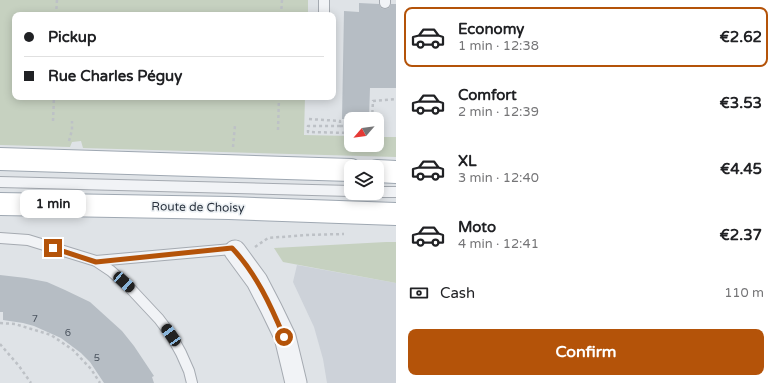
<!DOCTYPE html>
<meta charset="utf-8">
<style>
:root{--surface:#fff;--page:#f6f6f6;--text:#202124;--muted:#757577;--line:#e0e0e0;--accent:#b45309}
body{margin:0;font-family:"Varela Round",sans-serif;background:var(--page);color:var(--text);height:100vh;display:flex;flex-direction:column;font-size:15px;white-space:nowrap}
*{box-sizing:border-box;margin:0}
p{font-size:13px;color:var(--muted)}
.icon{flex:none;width:22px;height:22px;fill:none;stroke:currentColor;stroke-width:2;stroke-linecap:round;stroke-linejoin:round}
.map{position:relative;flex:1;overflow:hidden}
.side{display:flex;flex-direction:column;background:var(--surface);width:380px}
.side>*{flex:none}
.guide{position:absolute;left:12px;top:12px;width:324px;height:88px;border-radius:8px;box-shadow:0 2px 10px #0003;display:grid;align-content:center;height:88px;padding:0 12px;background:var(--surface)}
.needle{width:26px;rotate:242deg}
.controls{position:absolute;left:344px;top:112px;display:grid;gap:8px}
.controls a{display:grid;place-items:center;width:40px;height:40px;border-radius:8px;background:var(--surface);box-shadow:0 2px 10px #0003;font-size:20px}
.end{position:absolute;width:18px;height:18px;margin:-9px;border:5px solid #b45309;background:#fff;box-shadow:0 0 0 2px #fff}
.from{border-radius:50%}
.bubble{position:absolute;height:28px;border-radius:8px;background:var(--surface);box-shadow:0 2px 10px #0003;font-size:13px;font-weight:700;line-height:28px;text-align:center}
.car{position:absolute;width:12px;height:24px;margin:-12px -6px;border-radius:5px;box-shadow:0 0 3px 1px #0007;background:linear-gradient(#222 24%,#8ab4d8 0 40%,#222 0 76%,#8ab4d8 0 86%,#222 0)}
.guide b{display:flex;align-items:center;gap:14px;height:38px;font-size:15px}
.guide b+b{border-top:1px solid var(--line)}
.guide i{width:10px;height:10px;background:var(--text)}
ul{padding:7px 0 0;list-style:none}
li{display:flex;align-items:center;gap:12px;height:60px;margin:0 8px 6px;padding:0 4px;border:2px solid transparent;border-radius:8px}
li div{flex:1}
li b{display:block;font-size:15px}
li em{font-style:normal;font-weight:700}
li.selected{border-color:var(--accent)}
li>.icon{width:36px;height:36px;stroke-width:1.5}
.pay{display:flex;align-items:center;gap:10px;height:44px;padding:0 12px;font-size:15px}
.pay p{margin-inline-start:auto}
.cta{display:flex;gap:8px;margin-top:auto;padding:8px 12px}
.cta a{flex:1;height:46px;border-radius:8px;background:var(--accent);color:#fff;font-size:16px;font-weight:700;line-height:46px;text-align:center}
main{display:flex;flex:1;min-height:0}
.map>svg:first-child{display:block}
</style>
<main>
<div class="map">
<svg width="396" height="383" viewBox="0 0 396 383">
<rect width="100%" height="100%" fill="#dfe3e7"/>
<polygon fill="#cdd2d9" points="297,265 396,283 396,383 327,383 323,359 314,327 293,282"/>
<g fill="#c6d1c0">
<polygon points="0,0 308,0 308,15 15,15 15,97 305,97 304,135 351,136 351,145 377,145 377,137 396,137 396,157 83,148 81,141 72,142 70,147 0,145"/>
<polygon points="386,242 396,242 396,283 283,262 274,248"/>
</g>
<g fill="#b6bdc4">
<polygon points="359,3 379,4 381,8 385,9 389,8 391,4 396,4 396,88 370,88 369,119 342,119 344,11 359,12"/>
<polygon points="0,275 26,278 47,282 65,290 90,302 122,331 134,346 154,376 152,377 154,383 104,383 90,362 81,353 61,338 34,326 23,323 3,320 3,312 0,312"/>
</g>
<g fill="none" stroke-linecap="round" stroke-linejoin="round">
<g stroke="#a5aab1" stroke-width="12">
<g id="service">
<polyline points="385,3 385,0"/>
<polyline points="324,15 324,0"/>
<polyline points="0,182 351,191"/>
<polyline points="377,192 396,192"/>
<polyline points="0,238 28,240 96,261 111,271 130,288 159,319 171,335 181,353 189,371 192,383"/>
<polyline points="96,261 232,249 235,251"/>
</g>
</g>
<g stroke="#a5aab1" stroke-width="23">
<polyline id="minor" points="235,251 257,281 271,308 285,337 292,366 296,383"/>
</g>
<g stroke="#9fa8b2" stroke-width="24">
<g id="primary">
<polyline points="0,159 351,170"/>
<polyline points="377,171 396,172"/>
<polyline points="0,204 229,208 396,214"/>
</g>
</g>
<g stroke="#bdc1c6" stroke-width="2.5" stroke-dasharray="3 3" stroke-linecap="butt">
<polyline points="56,15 57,0"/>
<polyline points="281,15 282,0"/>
<polyline points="309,119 340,121 340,126 308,126 308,132 351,133"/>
<polyline points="372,119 373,101 396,99"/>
<polyline points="53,121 54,97"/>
<polyline points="340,126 351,126"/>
<polyline points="278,130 279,97"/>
<polyline points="69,141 72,130 72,121"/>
<polyline points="233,147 235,125"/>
<polyline points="255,247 268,238 306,235 344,234"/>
<polyline points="0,323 15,324 51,335 73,350 91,369 100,383"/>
<polyline points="0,344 19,366 31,383"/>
</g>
<use href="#service" stroke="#f1f3f6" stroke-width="10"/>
<use href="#minor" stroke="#f1f3f6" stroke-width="21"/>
<use href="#primary" stroke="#fff" stroke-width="22"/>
</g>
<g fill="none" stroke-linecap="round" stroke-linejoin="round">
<path stroke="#b45309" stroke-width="5" d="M53 248 96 262 232 248C256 273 271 306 284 337"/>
</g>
<g text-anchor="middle" stroke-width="3.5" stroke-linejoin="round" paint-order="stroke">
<g font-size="10" fill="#4c5560">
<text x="35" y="322">7</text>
<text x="68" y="336">6</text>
<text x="97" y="361">5</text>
</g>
<g font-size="12" fill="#29323e" stroke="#eef2f5">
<text transform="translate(198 207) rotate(1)" y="4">Route de Choisy</text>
</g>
</g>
</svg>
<div class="controls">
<a><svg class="needle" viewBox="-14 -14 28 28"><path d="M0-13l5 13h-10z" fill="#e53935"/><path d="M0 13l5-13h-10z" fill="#757577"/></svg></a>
<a><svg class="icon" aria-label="layers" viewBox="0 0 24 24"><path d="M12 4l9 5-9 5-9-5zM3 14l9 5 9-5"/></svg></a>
</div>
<i class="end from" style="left:284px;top:337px"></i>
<i class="end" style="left:53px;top:248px"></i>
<div class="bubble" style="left:20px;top:190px;width:66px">1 min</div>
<i class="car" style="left:124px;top:282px;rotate:132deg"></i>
<i class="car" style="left:171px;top:335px;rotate:325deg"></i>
<div class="guide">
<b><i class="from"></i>Pickup</b>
<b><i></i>Rue Charles Péguy</b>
</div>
</div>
<section class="side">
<ul>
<li class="selected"><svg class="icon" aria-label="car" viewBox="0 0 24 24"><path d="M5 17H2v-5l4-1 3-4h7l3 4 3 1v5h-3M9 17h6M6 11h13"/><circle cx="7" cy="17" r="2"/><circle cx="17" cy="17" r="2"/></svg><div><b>Economy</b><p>1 min · 12:38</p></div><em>€2.62</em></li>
<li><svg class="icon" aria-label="car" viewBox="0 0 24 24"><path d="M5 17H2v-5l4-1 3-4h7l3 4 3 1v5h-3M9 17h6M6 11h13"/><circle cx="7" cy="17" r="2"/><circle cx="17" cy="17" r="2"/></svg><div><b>Comfort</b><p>2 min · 12:39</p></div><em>€3.53</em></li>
<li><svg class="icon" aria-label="car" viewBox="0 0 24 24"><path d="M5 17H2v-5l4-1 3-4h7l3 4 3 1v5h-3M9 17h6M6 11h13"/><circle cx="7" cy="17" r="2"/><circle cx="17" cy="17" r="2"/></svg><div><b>XL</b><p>3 min · 12:40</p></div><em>€4.45</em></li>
<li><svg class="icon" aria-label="car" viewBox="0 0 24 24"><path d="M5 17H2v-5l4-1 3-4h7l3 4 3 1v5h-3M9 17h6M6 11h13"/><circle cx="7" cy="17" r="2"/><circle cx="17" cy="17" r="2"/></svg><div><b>Moto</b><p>4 min · 12:41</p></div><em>€2.37</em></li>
</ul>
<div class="pay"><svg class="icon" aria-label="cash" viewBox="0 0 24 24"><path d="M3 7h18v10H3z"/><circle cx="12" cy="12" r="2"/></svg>Cash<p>110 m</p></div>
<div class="cta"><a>Confirm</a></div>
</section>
</main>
